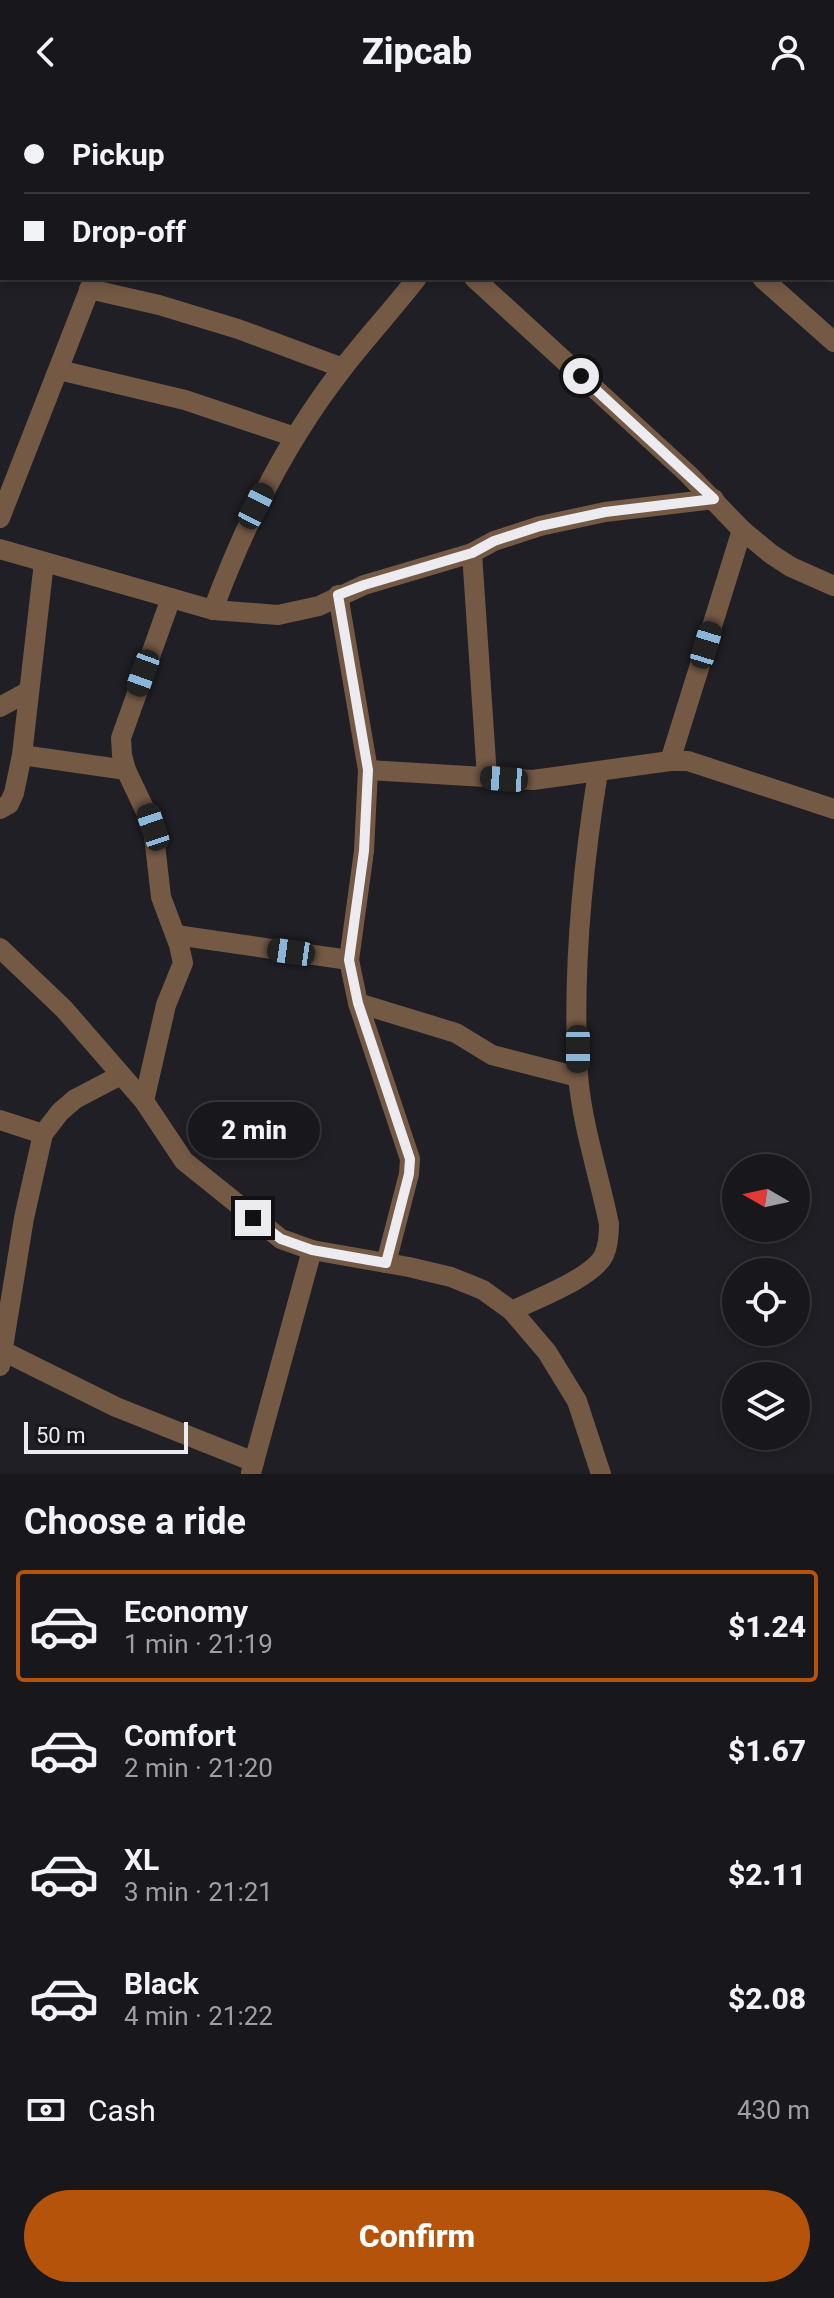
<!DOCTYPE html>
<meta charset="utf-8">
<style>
:root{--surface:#18171c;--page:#212025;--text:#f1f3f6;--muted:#9f9fa3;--line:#36363b;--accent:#b45309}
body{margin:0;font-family:Roboto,sans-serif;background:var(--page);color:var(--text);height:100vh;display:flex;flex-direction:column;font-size:30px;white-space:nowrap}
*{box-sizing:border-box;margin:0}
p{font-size:26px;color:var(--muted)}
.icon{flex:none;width:44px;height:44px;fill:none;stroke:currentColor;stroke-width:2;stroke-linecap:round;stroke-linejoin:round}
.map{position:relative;height:1370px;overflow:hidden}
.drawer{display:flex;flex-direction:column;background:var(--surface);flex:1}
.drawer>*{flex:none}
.banner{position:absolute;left:0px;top:0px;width:834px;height:176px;box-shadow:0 4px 12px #0003,0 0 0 2px var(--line);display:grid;align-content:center;height:176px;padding:0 24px;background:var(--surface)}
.needle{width:52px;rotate:279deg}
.buttons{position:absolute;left:722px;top:1050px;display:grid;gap:16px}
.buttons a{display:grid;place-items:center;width:88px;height:88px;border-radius:50%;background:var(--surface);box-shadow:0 4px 12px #0003,0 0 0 2px var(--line);font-size:40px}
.scale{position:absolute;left:24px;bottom:20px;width:164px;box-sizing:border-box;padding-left:8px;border:4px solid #ecebf0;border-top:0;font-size:22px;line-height:28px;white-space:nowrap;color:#ecebf0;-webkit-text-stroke:6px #17161b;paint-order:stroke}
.end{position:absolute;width:36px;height:36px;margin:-18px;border:10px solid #ecebf0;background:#111;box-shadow:0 0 0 4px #111}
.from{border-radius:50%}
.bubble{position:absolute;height:56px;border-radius:28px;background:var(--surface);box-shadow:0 4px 12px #0003,0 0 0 2px var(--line);font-size:26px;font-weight:800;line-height:56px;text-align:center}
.car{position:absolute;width:24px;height:48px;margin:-24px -12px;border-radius:10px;box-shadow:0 0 6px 2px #0007;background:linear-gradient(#222 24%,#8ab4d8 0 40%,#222 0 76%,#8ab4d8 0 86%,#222 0)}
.banner b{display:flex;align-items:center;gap:28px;height:76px;font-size:30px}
.banner b+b{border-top:2px solid var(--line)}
.banner i{width:20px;height:20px;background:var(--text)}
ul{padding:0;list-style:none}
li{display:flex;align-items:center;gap:24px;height:112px;margin:0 16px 12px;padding:0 8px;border:4px solid transparent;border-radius:8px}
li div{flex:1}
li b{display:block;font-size:30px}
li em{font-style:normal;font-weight:800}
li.on{border-color:var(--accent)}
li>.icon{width:72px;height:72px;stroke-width:1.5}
h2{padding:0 24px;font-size:36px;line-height:96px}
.pay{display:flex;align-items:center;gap:20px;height:88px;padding:0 24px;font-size:30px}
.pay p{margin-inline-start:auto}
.button{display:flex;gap:16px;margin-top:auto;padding:16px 24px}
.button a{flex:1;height:92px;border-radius:48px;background:var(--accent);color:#fff;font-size:32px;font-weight:800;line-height:92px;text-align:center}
header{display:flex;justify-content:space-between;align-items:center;height:104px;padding:0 24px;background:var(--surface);font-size:36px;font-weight:800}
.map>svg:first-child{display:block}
</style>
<header><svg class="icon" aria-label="back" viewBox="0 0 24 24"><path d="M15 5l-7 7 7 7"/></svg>Zipcab<svg class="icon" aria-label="person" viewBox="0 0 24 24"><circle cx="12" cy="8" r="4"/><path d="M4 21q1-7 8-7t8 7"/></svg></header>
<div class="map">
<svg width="834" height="1370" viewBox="0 0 834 1370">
<rect width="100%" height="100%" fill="#201f25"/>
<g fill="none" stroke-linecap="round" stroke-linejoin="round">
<g stroke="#745945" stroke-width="20">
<polyline points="290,0 292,2"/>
<polyline points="571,0 574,2"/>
<polyline points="154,2 155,0"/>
<polyline points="0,117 2,118"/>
<polyline points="474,174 688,370 742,426 771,450 791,463 834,482"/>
<polyline points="762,174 834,238"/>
<polyline points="89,185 159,201 238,225 343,264"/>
<polyline points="59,266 185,296 295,333"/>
<polyline points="0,414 94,174"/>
<polyline points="0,445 213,506 278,511 319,502 364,481 472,449 494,437 540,422 605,408 714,395"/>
<polyline points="472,449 487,673"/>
<polyline points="338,491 368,666 364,747 349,856 358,899 410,1055 409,1070 386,1159"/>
<path d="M213 506C245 419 286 337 343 264 367 233 393 205 417 174"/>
<polyline points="0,603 29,587"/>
<polyline points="22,651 126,666"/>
<polyline points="670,657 742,426"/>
<polyline points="368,666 533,676 670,657 688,657 834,705"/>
<polyline points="0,705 9,700 14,689 22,651 44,458"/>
<polyline points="176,831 349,856"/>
<polyline points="0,844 64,905 144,997 184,1057 281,1135 312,1146 409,1163 451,1173 483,1186 512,1207 547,1248 577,1297 601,1370"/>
<polyline points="358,899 456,929 492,951 578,973"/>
<polyline points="144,997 166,901 183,859 179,841 161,793 153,723 126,666 122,651 121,634 171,494"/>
<polyline points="0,1016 43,1030"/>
<path d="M512 1207C535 1195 593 1174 604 1151 608 1142 609 1131 609 1120 599 1071 582 1021 578 971 572 871 582 767 598 668"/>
<polyline points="3,1247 116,1303 254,1358"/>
<polyline points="0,1262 24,1114 43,1030 60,1008 75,995 121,971"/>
<polyline points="251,1369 312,1146"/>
</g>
</g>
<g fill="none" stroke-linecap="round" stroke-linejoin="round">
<polyline stroke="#ecebf0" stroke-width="10" points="253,1114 281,1135 312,1146 386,1159 409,1070 410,1055 358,899 349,856 364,747 368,666 338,491 364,481 472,449 494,437 540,422 605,408 714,395 581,272"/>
</g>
</svg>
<div class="buttons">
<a><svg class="needle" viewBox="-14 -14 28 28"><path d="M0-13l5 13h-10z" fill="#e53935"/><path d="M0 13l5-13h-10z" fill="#9f9fa3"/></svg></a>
<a><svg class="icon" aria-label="locate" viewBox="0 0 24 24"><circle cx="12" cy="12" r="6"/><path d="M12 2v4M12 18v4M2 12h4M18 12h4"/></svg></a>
<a><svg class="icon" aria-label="layers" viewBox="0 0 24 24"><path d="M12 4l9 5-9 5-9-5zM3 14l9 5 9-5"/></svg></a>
</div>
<div class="scale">50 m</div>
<i class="end from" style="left:581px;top:272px"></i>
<i class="end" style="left:253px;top:1114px"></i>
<div class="bubble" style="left:188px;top:998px;width:132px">2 min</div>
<i class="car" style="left:256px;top:402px;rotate:27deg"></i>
<i class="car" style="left:706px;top:541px;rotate:17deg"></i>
<i class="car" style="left:143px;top:569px;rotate:200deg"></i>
<i class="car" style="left:504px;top:675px;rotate:274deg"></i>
<i class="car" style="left:153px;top:723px;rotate:341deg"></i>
<i class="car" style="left:291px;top:848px;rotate:278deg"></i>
<i class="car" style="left:578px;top:945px;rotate:180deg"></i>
<div class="banner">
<b><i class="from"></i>Pickup</b>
<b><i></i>Drop-off</b>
</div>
</div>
<section class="drawer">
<h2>Choose a ride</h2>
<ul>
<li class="on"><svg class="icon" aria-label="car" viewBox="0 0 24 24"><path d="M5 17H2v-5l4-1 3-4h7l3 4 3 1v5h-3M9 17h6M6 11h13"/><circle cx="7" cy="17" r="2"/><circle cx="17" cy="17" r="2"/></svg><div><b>Economy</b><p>1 min · 21:19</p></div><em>$1.24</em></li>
<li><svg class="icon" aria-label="car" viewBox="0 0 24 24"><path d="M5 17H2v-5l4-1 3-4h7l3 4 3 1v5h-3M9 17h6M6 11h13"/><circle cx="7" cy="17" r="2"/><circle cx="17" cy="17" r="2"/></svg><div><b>Comfort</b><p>2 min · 21:20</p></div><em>$1.67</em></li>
<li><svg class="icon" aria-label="car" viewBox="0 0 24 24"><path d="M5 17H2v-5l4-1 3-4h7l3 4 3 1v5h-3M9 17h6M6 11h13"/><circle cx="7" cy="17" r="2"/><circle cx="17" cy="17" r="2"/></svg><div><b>XL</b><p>3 min · 21:21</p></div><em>$2.11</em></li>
<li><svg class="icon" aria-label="car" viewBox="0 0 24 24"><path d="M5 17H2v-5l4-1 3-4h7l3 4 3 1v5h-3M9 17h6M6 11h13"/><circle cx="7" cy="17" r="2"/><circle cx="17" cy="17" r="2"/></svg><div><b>Black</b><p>4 min · 21:22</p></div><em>$2.08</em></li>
</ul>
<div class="pay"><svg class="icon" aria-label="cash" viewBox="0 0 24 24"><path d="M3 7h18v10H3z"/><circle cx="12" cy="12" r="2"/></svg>Cash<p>430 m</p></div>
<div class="button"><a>Confirm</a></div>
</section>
